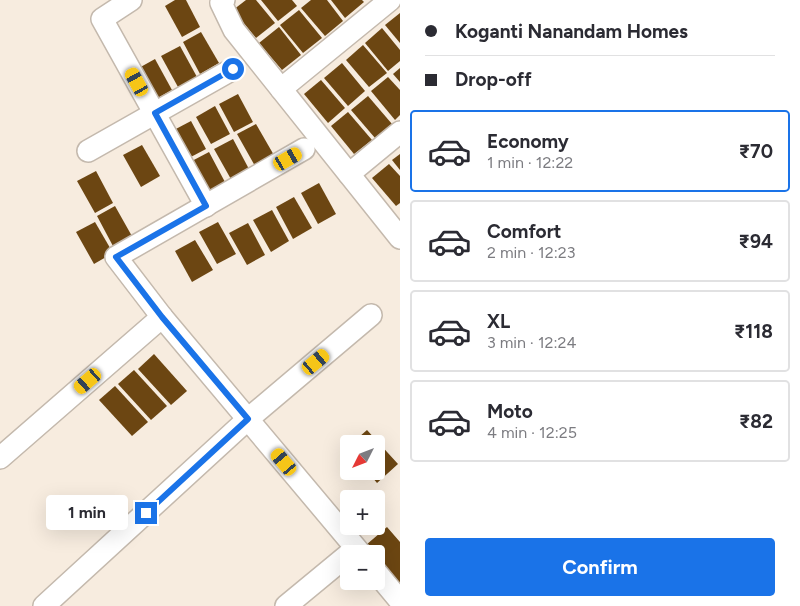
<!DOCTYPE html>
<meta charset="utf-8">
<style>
:root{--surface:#fff;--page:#f7f7f7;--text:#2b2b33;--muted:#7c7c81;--line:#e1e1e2;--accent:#1a73e8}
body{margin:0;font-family:Figtree,sans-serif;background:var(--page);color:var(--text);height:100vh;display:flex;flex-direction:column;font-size:19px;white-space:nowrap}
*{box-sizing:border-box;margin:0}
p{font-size:16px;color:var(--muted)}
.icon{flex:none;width:28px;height:28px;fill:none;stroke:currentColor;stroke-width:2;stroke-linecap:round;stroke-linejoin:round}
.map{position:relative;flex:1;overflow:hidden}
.sheet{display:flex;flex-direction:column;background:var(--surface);width:400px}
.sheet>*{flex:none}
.top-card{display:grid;align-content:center;height:110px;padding:0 25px;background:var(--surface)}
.needle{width:32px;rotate:228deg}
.fabs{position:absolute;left:340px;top:435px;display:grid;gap:10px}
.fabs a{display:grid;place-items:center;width:45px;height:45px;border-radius:5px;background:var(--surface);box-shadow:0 5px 20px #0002;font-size:25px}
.end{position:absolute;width:22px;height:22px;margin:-11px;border:6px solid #1a73e8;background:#fff;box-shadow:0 0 0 2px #fff}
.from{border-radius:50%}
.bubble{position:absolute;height:35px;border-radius:5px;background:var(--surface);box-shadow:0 5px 20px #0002;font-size:16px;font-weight:700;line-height:35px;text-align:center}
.car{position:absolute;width:15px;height:30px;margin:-15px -8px;border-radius:6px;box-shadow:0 0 4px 1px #0007;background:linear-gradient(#f5c518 24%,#345 0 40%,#f5c518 0 76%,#345 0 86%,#f5c518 0)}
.top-card b{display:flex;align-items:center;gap:18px;height:48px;font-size:19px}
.top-card b+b{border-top:1px solid var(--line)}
.top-card i{width:12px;height:12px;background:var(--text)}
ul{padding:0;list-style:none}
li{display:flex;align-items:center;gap:15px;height:82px;margin:0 10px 8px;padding:0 15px;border:2px solid var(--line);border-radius:5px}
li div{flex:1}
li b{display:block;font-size:19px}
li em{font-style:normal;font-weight:700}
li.active{border-color:var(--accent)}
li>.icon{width:45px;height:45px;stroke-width:1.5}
.action{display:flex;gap:10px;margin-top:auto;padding:10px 25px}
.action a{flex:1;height:58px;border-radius:5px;background:var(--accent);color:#fff;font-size:20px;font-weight:700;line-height:58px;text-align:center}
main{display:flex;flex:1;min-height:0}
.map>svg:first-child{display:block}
</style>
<main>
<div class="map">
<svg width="400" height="606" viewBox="0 0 400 606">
<rect width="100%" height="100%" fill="#f7ecdf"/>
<g fill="#6c4612">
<polygon points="175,0 186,0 200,27 182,37 165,6"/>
<polygon points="246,0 256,0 275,23 256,38 233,10"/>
<polygon points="261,0 292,0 297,6 278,21"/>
<polygon points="311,0 327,0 343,21 325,36 301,8"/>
<polygon points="331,0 362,0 364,2 345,18"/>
<polygon points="299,10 322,38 303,53 280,25"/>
<polygon points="400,13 400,43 385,25"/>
<polygon points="279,27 301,55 282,70 259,43"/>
<polygon points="382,28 400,50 400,61 388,71 365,43"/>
<polygon points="201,32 219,63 200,74 183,42"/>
<polygon points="363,45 387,73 369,87 346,60"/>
<polygon points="180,46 197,77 178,87 161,56"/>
<polygon points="155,59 172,90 154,100 137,69"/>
<polygon points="342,63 365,91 348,106 324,78"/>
<polygon points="400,68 400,82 393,74"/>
<polygon points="388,77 400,90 400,115 395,120 371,91"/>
<polygon points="321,80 345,108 328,123 304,94"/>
<polygon points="238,94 253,122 234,132 219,104"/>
<polygon points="368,96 392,124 375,138 351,110"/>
<polygon points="215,106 230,134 211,144 196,117"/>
<polygon points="348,112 372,140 354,154 331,126"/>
<polygon points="191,121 206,149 187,159 172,131"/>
<polygon points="256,124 275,157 255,166 237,134"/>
<polygon points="233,139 250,171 232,181 214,149"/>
<polygon points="142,145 160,176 141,187 123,155"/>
<polygon points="209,152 226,184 207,194 190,162"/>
<polygon points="400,154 400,170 392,160"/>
<polygon points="389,164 400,176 400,203 396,206 372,178"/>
<polygon points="96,171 113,203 95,213 77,181"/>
<polygon points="319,183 336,214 318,224 301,193"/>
<polygon points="294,197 312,228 293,239 276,207"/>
<polygon points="115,206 133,238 114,248 97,216"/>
<polygon points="272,210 289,241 271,252 253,220"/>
<polygon points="95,222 113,253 94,264 76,232"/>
<polygon points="218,222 236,254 217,264 199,232"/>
<polygon points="248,223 265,255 247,265 229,233"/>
<polygon points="195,240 213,270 192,282 175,251"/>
<polygon points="154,354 187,391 171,405 138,369"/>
<polygon points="134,370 167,406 151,420 118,384"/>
<polygon points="115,386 148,422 132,436 99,400"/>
<polygon points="367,430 398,464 377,483 367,471 376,471 376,444 351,444"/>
<polygon points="387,527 400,542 400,585 376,557 376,554 366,545"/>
</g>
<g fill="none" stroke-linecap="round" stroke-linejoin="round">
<g stroke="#c4b9ad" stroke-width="24">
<g id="street">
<polyline points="131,0 102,19 206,206"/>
<polyline points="224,0 221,3 234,30 400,238"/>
<polyline points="281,89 390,0"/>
<polyline points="88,151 233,69"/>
<polyline points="349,174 400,132"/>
<polyline points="162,317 116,257 304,149"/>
<polyline points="0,458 162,317 361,554"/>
<polyline points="376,572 400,601"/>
<polyline points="44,606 248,419 371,315"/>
<polyline points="286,606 349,554"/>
</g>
</g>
<use href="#street" stroke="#fff" stroke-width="21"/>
</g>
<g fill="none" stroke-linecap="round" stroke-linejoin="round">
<polyline stroke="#1a73e8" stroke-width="6" points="146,513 248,419 162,317 116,257 206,206 155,113 233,69"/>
</g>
</svg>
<div class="fabs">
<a><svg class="needle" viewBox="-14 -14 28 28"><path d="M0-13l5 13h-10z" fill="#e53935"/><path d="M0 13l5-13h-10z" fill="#7c7c81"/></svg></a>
<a>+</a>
<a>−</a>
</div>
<i class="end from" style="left:233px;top:69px"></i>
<i class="end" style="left:146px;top:513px"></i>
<div class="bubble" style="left:46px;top:495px;width:82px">1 min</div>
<i class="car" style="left:137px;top:82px;rotate:331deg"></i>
<i class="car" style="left:288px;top:159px;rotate:60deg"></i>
<i class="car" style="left:316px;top:362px;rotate:50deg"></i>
<i class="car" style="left:88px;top:381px;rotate:229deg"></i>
<i class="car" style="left:284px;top:462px;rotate:320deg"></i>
</div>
<section class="sheet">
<div class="top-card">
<b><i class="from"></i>Koganti Nanandam Homes</b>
<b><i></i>Drop-off</b>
</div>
<ul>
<li class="active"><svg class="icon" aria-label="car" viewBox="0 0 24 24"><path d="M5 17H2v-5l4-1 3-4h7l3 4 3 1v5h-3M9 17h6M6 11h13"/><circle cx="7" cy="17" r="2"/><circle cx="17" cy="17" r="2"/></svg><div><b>Economy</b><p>1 min · 12:22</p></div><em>₹70</em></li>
<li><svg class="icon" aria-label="car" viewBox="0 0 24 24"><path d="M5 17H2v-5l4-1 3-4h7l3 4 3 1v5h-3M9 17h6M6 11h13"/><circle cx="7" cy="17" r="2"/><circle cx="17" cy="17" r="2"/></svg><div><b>Comfort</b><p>2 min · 12:23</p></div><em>₹94</em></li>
<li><svg class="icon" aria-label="car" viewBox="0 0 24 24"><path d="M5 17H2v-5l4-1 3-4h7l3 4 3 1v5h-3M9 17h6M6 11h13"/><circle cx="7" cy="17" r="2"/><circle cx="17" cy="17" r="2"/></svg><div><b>XL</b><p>3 min · 12:24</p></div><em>₹118</em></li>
<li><svg class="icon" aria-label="car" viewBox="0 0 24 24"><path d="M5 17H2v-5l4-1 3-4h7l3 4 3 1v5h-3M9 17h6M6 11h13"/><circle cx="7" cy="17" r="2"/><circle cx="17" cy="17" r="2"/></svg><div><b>Moto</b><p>4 min · 12:25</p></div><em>₹82</em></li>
</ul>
<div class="action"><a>Confirm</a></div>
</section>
</main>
